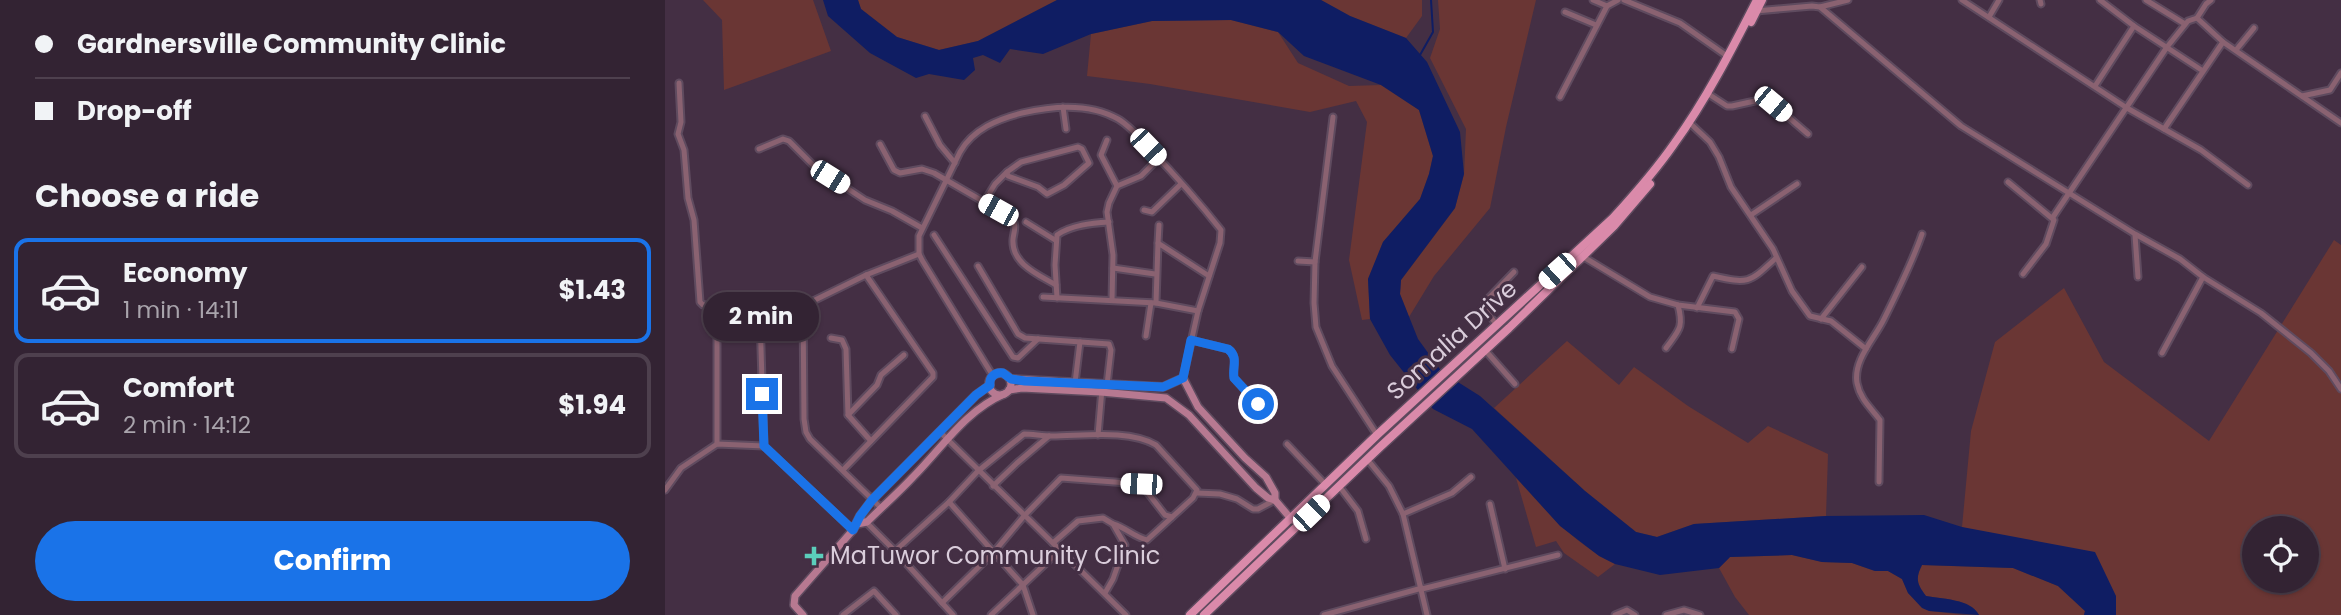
<!DOCTYPE html>
<meta charset="utf-8">
<style>
:root{--surface:#332333;--page:#3e2f3f;--text:#f1f3f6;--muted:#a9a4ac;--line:#4e404e;--accent:#1a73e8}
body{margin:0;font-family:Poppins,sans-serif;background:var(--page);color:var(--text);height:100vh;display:flex;flex-direction:column;font-size:26px;white-space:nowrap}
*{box-sizing:border-box;margin:0}
p{font-size:23px;color:var(--muted)}
.icon{flex:none;width:38px;height:38px;fill:none;stroke:currentColor;stroke-width:2;stroke-linecap:round;stroke-linejoin:round}
.map{position:relative;flex:1;overflow:hidden}
.sheet{display:flex;flex-direction:column;background:var(--surface);width:665px}
.sheet>*{flex:none}
.guide{display:grid;align-content:center;height:154px;padding:0 35px;background:var(--surface)}
.fabs{position:absolute;left:1577px;top:516px;display:grid;gap:14px}
.fabs a{display:grid;place-items:center;width:77px;height:77px;border-radius:50%;background:var(--surface);box-shadow:0 2px 5px #0004,0 0 0 2px var(--line);font-size:35px}
.end{position:absolute;width:32px;height:32px;margin:-16px;border:9px solid #1a73e8;background:#fff;box-shadow:0 0 0 4px #fff}
.from{border-radius:50%}
.bubble{position:absolute;height:49px;border-radius:24px;background:var(--surface);box-shadow:0 2px 5px #0004,0 0 0 2px var(--line);font-size:23px;font-weight:700;line-height:49px;text-align:center}
.car{position:absolute;width:21px;height:42px;margin:-21px -10px;border-radius:9px;box-shadow:0 0 5px 2px #0007;background:linear-gradient(#fff 24%,#345 0 40%,#fff 0 76%,#345 0 86%,#fff 0)}
.guide b{display:flex;align-items:center;gap:24px;height:66px;font-size:26px}
.guide b+b{border-top:2px solid var(--line)}
.guide i{width:18px;height:18px;background:var(--text)}
ul{padding:0;list-style:none}
li{display:flex;align-items:center;gap:21px;height:105px;margin:0 14px 10px;padding:0 21px;border:4px solid var(--line);border-radius:14px}
li div{flex:1}
li b{display:block;font-size:26px}
li em{font-style:normal;font-weight:700}
li.on{border-color:var(--accent)}
li>.icon{width:63px;height:63px;stroke-width:1.5}
h2{padding:0 35px;font-size:32px;line-height:84px}
.button{display:flex;gap:14px;margin-top:auto;padding:14px 35px}
.button a{flex:1;height:80px;border-radius:42px;background:var(--accent);color:#fff;font-size:28px;font-weight:700;line-height:80px;text-align:center}
main{display:flex;flex:1;min-height:0}
.map>svg:first-child{display:block}
</style>
<main>
<section class="sheet">
<div class="guide">
<b><i class="from"></i>Gardnersville Community Clinic</b>
<b><i></i>Drop-off</b>
</div>
<h2>Choose a ride</h2>
<ul>
<li class="on"><svg class="icon" aria-label="car" viewBox="0 0 24 24"><path d="M5 17H2v-5l4-1 3-4h7l3 4 3 1v5h-3M9 17h6M6 11h13"/><circle cx="7" cy="17" r="2"/><circle cx="17" cy="17" r="2"/></svg><div><b>Economy</b><p>1 min · 14:11</p></div><em>$1.43</em></li>
<li><svg class="icon" aria-label="car" viewBox="0 0 24 24"><path d="M5 17H2v-5l4-1 3-4h7l3 4 3 1v5h-3M9 17h6M6 11h13"/><circle cx="7" cy="17" r="2"/><circle cx="17" cy="17" r="2"/></svg><div><b>Comfort</b><p>2 min · 14:12</p></div><em>$1.94</em></li>
</ul>
<div class="button"><a>Confirm</a></div>
</section>
<div class="map">
<svg width="1676" height="615" viewBox="0 0 1676 615">
<rect width="100%" height="100%" fill="#442f44"/>
<g fill="#6a3634" fill-rule="evenodd">
<polygon points="38,0 148,0 166,51 59,90 57,20"/>
<polygon points="193,0 392,0 313,41 274,50 232,37 196,9"/>
<polygon points="656,0 757,0 757,16 741,38 685,16"/>
<polygon points="773,0 871,0 841,127 825,208 769,276 744,317 735,294 736,280 790,208 799,174 801,129 765,58 775,29"/>
<polygon points="566,20 613,32 633,63 684,86 716,85 754,110 768,156 764,174 755,199 718,242 703,279 705,319 697,320 684,260 702,122 691,101 645,112 485,84 422,76 426,34 487,21"/>
<path d="M1669 240 1676 245V615H1451V596L1297 527 1306 431 1330 342 1399 288 1439 362 1544 441ZM1589 528H1642V581H1589Z"/>
<polygon points="902,341 954,385 969,367 1023,406 1083,443 1103,426 1163,454 1161,516 1029,524 992,537 971,532 920,491 829,408"/>
<path d="M851 478C881 510 910 545 950 564L933 577 899 553 891 541 871 547Z"/>
<polygon points="1127,555 1157,562 1187,563 1210,571 1223,571 1237,579 1243,593 1265,611 1299,615 1084,615 1070,597 1054,568 1065,557"/>
<path d="M1257 565 1348 568 1393 586 1420 611 1419 615H1314C1306 599 1277 599 1261 596 1252 584 1250 579 1257 565Z"/>
</g>
<path fill="#0f1d63" d="M158 0H193L196 9 232 37 274 50 313 41 392 0H656L685 16 741 38 762 62 795 132 799 174 790 208 736 280 735 294 753 339 777 372 815 396 920 491 971 532 992 537 1029 524 1161 516 1259 515 1297 527 1430 552 1451 596V615H1419L1420 611 1393 586 1348 568 1257 565C1250 579 1252 584 1261 596 1277 599 1306 599 1314 615L1264 611 1257 608 1243 593 1237 579 1223 571H1210L1187 563 1157 562 1127 555 1065 557 1054 568 995 575 950 564 934 556 895 526 807 429 768 409 725 355 705 319 703 279 718 242 755 199 764 174 768 156 754 110 716 85 639 56 613 32 566 20 487 21 426 34 378 54 345 49 335 63 318 55 308 58 310 70 299 80 264 74 251 78 205 53 163 16Z"/>
<g fill="none" stroke-linecap="round" stroke-linejoin="round">
<polyline stroke="#0f1d63" stroke-width="2" points="755,55 768,32 766,0"/>
<g stroke="#5f4b5f" stroke-width="9">
<g id="street">
<polyline points="928,0 942,6"/>
<polyline points="959,0 1015,23 1062,56"/>
<polyline points="1297,0 1462,108 1536,150 1583,185"/>
<polyline points="1375,0 1376,4"/>
<polyline points="1435,0 1469,26 1538,71"/>
<polyline points="1481,0 1520,24"/>
<polyline points="1155,7 1183,0"/>
<polyline points="1091,11 1147,6 1155,7 1296,126 1470,234 1515,259 1538,277 1596,313 1646,353 1664,371 1676,389"/>
<polyline points="900,12 931,25"/>
<polyline points="1324,17 1334,0"/>
<polyline points="1532,18 1558,42"/>
<polyline points="1571,50 1589,28"/>
<polyline points="14,83 16,122 13,134 19,150 23,198 29,220 35,302 38,305 61,304"/>
<polyline points="1430,86 1469,26"/>
<polyline points="1045,95 1062,106 1067,106 1099,99 1108,104 1143,134"/>
<polyline points="1637,96 1665,90 1676,73"/>
<polyline points="895,97 942,6 953,0"/>
<polyline points="398,107 401,129"/>
<polyline points="260,116 275,145 290,163"/>
<polyline points="668,117 650,262 649,303 651,327 667,366 712,435"/>
<polyline points="1027,125 1045,142 1054,157 1066,187 1108,249 1127,291 1145,316 1166,321 1201,349"/>
<polyline points="1499,129 1558,42 1676,123"/>
<polyline points="442,140 436,155 452,186 476,176 494,158"/>
<path d="M215 144 229 170 235 173 257 169 269 173 347 218C352 226 349 231 348 239 346 264 374 275 391 285"/>
<polygon points="413,147 417,149 424,163 399,185 382,194 373,187 343,176 342,172 356,162"/>
<polyline points="94,149 118,139 124,141 149,166 165,177 200,200 227,211 257,228"/>
<polyline points="1343,182 1389,220 1381,244 1358,274"/>
<polyline points="319,202 330,184 342,172"/>
<polyline points="479,210 487,212 516,184"/>
<polyline points="1086,215 1132,184"/>
<polyline points="1388,217 1502,47 1523,21 1532,18 1541,4 1546,0"/>
<polyline points="361,222 390,240"/>
<polyline points="269,235 348,357 353,358 373,339"/>
<polyline points="1470,235 1473,277"/>
<polyline points="493,243 494,225"/>
<polyline points="917,256 985,297 1013,305 1070,312 1074,319 1067,349"/>
<polyline points="633,261 650,262"/>
<polyline points="313,266 353,334 360,338 444,344 446,350 442,385"/>
<polyline points="448,268 490,274"/>
<polyline points="378,297 491,303 533,311"/>
<path d="M392 298 390 265 392 235C406 225 427 223 444 222"/>
<polyline points="447,300 448,255 442,212 444,203 452,186"/>
<polyline points="88,303 108,303"/>
<polyline points="491,303 493,243 544,276"/>
<polyline points="138,304 139,419 141,432 145,439 216,508"/>
<polyline points="48,306 49,327 52,331"/>
<path d="M1032 308 1048 276C1084 284 1084 283 1111 258"/>
<polyline points="95,316 108,303 138,304 148,301 201,275 254,254"/>
<polyline points="1156,319 1197,267"/>
<polyline points="832,325 823,314 820,302 849,272"/>
<polyline points="481,336 486,303"/>
<polyline points="166,338 177,340 181,349 183,415 206,441"/>
<path d="M526 340 563 349C574 357 567 367 569 378L593 404"/>
<path d="M1001 348C1014 330 1019 328 1013 305"/>
<polyline points="820,350 850,384"/>
<polyline points="1497,353 1538,277"/>
<path d="M328 376 257 260 254 254V236L295 152C308 129 333 119 357 113 387 106 425 103 453 119 465 126 475 138 484 148 509 174 534 202 556 230L555 243 533 311 518 378"/>
<polyline points="410,383 415,342"/>
<polyline points="183,415 212,385 216,375 239,355"/>
<polyline points="275,432 461,615"/>
<polyline points="433,435 437,389"/>
<polyline points="52,444 52,331 61,304 88,303 95,316 99,446 188,530"/>
<polyline points="622,444 660,484"/>
<polyline points="702,459 724,486 738,514 762,615"/>
<polyline points="178,470 268,377 268,373 201,275"/>
<path d="M1214 482 1215 420C1206 408 1195 399 1192 383 1188 360 1210 338 1219 319 1233 291 1247 263 1257 234"/>
<polyline points="328,486 352,463 384,436"/>
<polyline points="674,486 693,511 701,539"/>
<polyline points="0,490 16,468 52,444 99,446"/>
<polyline points="532,493 555,494 572,499 588,509 593,509 610,500"/>
<polyline points="284,502 358,585 368,615"/>
<polyline points="825,504 840,569"/>
<polyline points="738,514 787,493 806,477"/>
<polyline points="199,520 230,551 288,615"/>
<polyline points="388,543 413,521 438,518 448,524 460,545 448,579 440,593"/>
<path d="M230 551 284 502 313 471 359 434C368 434 377 436 387 436 417 436 464 429 491 445L532 490 528 498 482 540C469 537 460 527 448 524"/>
<polyline points="757,589 893,555"/>
<polyline points="277,603 329,552 359,516 396,478 476,484 500,515 507,517"/>
<polyline points="178,615 209,591 231,615"/>
<polyline points="326,615 395,550"/>
<polyline points="659,615 757,588"/>
<polyline points="950,615 962,610 970,615"/>
<polyline points="1001,615 1019,610 1035,615"/>
</g>
</g>
<g stroke="#5f4b5f" stroke-width="10">
<g id="secondary">
<circle cx="335" cy="384" r="11"/>
<polyline points="346,379 498,387 518,378 533,407 580,458 601,477 610,493 610,500"/>
<polyline points="344,390 357,388 436,392 501,398 524,415 591,488 603,498 610,500 627,520"/>
<path d="M192 524 202 522C217 507 233 493 248 477 277 448 300 411 339 394"/>
<polyline points="138,615 129,605 130,596 188,530 195,516 207,500 311,395 325,385"/>
</g>
</g>
<g stroke="#5f4b5f" stroke-width="11">
<g id="primary">
<polyline points="1086,22 1097,0"/>
<path d="M525 615 712 435 948 218C969 195 991 170 1009 144 1041 100 1067 49 1092 0"/>
<polyline points="539,615 715,447 844,328 949,226 985,184"/>
</g>
</g>
<use href="#street" stroke="#8a6271" stroke-width="5"/>
<use href="#secondary" stroke="#b77991" stroke-width="7"/>
<use href="#primary" stroke="#da8aaa" stroke-width="8"/>
</g>
<g fill="none" stroke-linecap="round" stroke-linejoin="round">
<path stroke="#1a73e8" stroke-width="9" d="M97 394 99 446 188 530 195 516 207 500 311 395 325 385C324 377 330 372 338 373L346 379 360 381 498 387 518 378 526 340 563 349C574 357 567 367 569 378L593 404"/>
</g>
<path fill="#5bcebb" stroke="#442f44" stroke-width="2.5" d="M145.5 545.5h7v7h7v7h-7v7h-7v-7h-7v-7h7z"/>
<g text-anchor="middle" stroke-width="6" stroke-linejoin="round" paint-order="stroke">
<g font-size="24" fill="#dacddb" stroke="#442f44">
<text transform="translate(787 340) rotate(-42)" y="8">Somalia Drive</text>
</g>
<g font-size="24" fill="#dacddb" stroke="#442f44" text-anchor="start">
<text x="165" y="564">MaTuwor Community Clinic</text>
</g>
</g>
</svg>
<div class="fabs">
<a><svg class="icon" aria-label="locate" viewBox="0 0 24 24"><circle cx="12" cy="12" r="6"/><path d="M12 2v4M12 18v4M2 12h4M18 12h4"/></svg></a>
</div>
<i class="end from" style="left:593px;top:404px"></i>
<i class="end" style="left:97px;top:394px"></i>
<div class="bubble" style="left:38px;top:292px;width:116px">2 min</div>
<i class="car" style="left:1108px;top:104px;rotate:130deg"></i>
<i class="car" style="left:483px;top:147px;rotate:136deg"></i>
<i class="car" style="left:165px;top:177px;rotate:122deg"></i>
<i class="car" style="left:333px;top:210px;rotate:299deg"></i>
<i class="car" style="left:892px;top:271px;rotate:228deg"></i>
<i class="car" style="left:476px;top:484px;rotate:272deg"></i>
<i class="car" style="left:646px;top:513px;rotate:46deg"></i>
</div>
</main>
